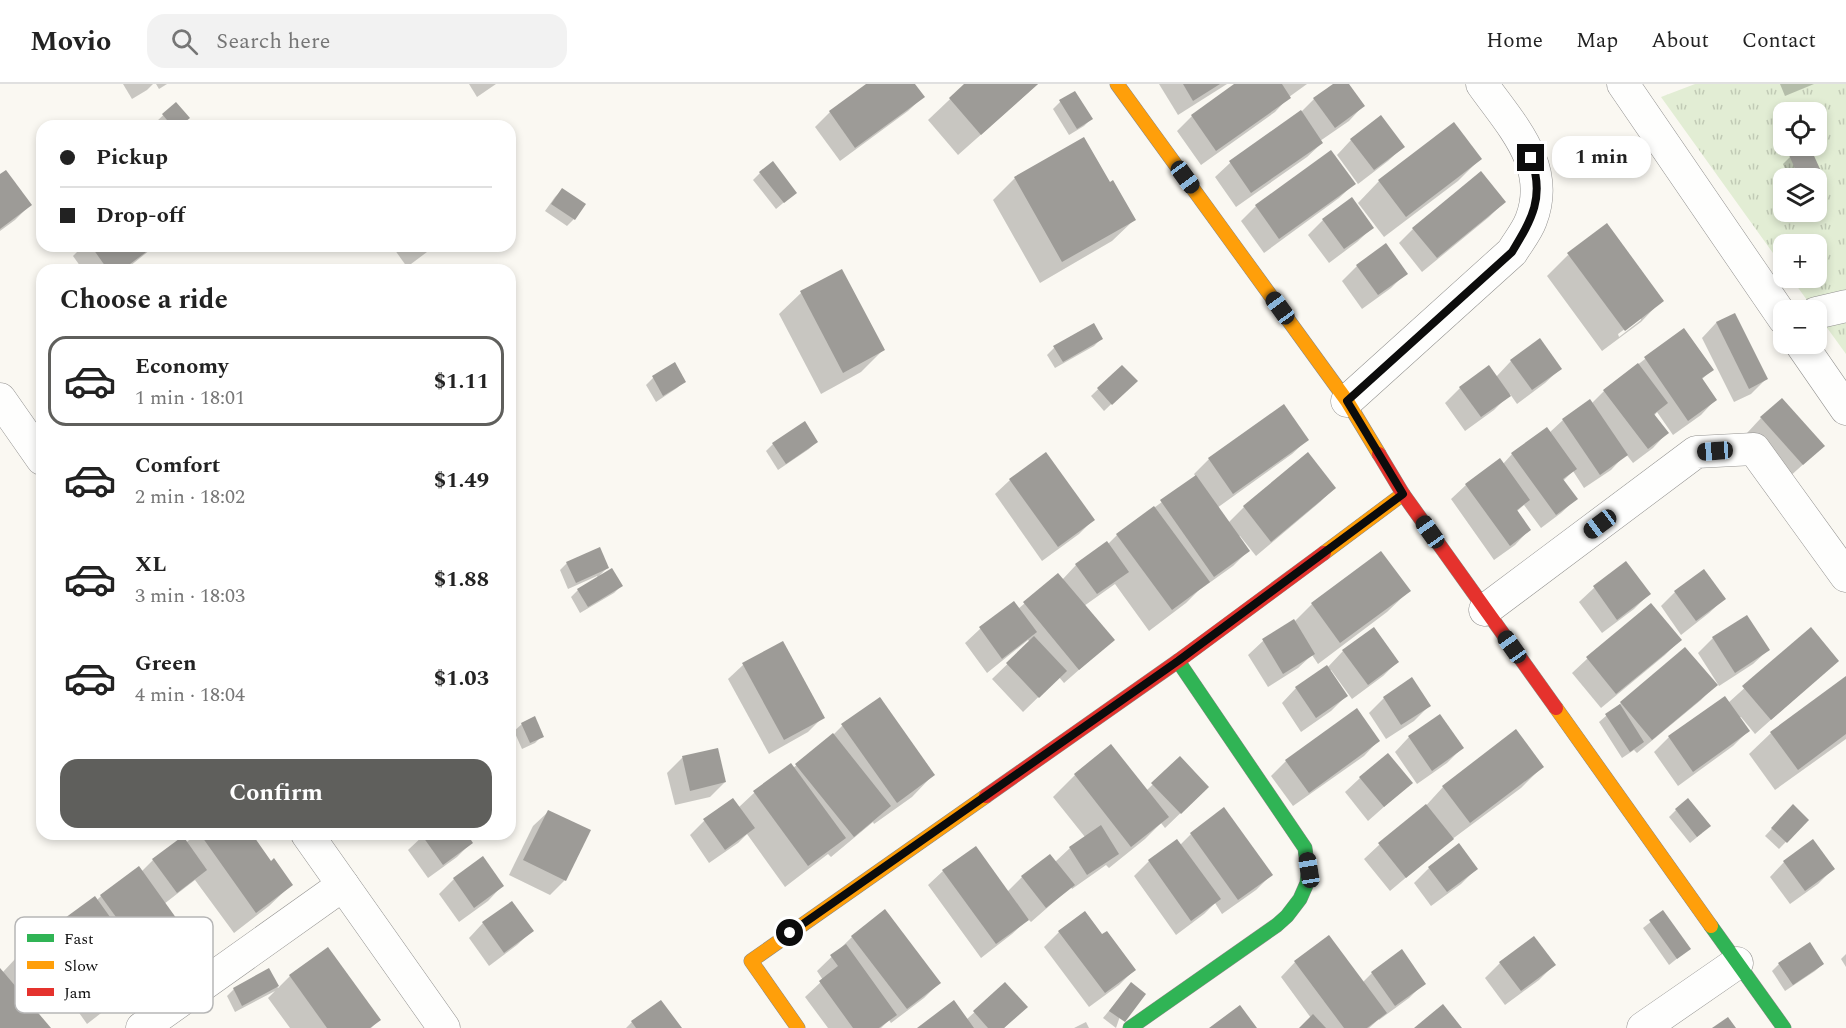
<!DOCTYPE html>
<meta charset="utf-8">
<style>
:root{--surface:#fff;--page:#f2f2f2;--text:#222;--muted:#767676;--line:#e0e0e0;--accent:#5f5f5c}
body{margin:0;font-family:Spectral,serif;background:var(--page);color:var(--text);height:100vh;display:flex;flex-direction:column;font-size:22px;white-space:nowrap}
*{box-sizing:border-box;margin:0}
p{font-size:20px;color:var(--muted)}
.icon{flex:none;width:33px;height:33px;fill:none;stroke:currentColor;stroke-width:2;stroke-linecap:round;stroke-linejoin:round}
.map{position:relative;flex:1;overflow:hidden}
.side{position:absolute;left:36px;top:180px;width:480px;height:576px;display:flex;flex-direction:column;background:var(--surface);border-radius:18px;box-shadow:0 3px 9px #0003}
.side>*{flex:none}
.hud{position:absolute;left:36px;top:36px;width:480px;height:132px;border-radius:18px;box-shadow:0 3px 9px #0003;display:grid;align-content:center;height:132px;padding:0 24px;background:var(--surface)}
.fabs{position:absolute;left:1773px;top:18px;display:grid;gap:12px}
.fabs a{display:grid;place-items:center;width:54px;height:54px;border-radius:12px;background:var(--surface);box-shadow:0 3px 9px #0003;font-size:30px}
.end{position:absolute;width:27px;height:27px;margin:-14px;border:8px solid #0c0c0c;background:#fff;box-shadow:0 0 0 3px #fff}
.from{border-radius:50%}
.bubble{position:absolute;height:42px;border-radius:18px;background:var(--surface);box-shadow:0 3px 9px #0003;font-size:20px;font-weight:700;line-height:42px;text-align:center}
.car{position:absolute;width:18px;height:36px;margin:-18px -9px;border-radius:8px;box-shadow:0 0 4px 2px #0007;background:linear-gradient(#222 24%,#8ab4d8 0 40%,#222 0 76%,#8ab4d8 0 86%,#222 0)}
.hud b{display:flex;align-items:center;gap:21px;height:57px;font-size:22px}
.hud b+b{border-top:2px solid var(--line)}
.hud i{width:15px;height:15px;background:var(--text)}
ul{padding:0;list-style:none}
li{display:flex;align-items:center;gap:18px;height:90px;margin:0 12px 9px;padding:0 12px;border:3px solid transparent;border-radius:18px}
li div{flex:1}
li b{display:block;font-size:22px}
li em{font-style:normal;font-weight:700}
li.current{border-color:var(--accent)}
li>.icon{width:54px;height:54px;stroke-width:1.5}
h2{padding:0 24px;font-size:27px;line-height:72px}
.button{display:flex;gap:12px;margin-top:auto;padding:12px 24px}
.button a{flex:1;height:69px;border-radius:18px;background:var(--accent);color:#fff;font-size:24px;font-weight:700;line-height:69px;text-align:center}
header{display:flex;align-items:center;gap:36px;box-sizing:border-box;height:84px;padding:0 30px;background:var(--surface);border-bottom:2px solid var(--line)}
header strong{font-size:28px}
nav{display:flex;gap:33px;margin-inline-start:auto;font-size:21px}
.search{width:420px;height:54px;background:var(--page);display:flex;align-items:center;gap:15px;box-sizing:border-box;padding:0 21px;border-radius:18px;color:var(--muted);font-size:22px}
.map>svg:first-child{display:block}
</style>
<header>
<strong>Movio</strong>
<div class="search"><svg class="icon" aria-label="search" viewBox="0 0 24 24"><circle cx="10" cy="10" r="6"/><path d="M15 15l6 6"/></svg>Search here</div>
<nav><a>Home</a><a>Map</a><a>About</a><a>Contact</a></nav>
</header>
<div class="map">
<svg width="1846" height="944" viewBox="0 0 1846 944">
<defs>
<pattern id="grass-tufts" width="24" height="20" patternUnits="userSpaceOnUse" patternTransform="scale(1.5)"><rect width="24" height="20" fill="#e2edd4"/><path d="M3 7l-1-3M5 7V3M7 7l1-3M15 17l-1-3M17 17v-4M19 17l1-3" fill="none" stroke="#c1cab5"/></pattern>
</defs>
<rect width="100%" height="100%" fill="#faf8f2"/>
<path fill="url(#grass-tufts)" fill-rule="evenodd" d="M1695 0H1846V270L1791 194H1816V160H1784L1783 183 1661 13ZM1784 28H1816V62H1784ZM1784 94H1816V128H1784Z"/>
<g fill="#0003" fill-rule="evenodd">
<polygon points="123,0 153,0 147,6 132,15"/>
<polygon points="156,0 167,0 159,5"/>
<polygon points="469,0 496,0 477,13"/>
<polygon points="869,0 913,0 923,13 908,27 840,77 815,43 830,28"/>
<polygon points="966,0 1038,0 958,71 928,36"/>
<polygon points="1159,0 1227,0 1178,31"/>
<polygon points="1237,0 1307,0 1289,13 1275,28 1201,81 1177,47 1192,32"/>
<polygon points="1335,0 1347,0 1363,22 1349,37 1320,57 1322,59 1307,73 1236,123 1215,93 1230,79 1301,28 1314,15"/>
<polygon points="1780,0 1814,0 1785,12"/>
<polygon points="1075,9 1091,35 1084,42 1069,51 1053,25 1060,18"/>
<polygon points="175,20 179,42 159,42 156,38"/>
<polygon points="1084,55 1109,100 1134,136 1112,157 1040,199 993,116 1015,94"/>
<polygon points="1351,56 1403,63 1388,77 1358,100 1337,71"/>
<polygon points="1809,64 1818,85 1811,92 1805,94 1789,94 1783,80 1790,73"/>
<polygon points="1331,68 1354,100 1339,114 1264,169 1241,137 1256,122"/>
<polygon points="1480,75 1458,97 1384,153 1358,119 1379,97"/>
<polygon points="760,89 795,109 776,125 753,96"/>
<polygon points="0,92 30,121 15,136 0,147"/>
<polygon points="562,106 574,135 567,142 545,127 555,113"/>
<polygon points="1504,118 1489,133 1422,188 1399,159 1413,145"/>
<polygon points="1323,136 1372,144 1357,158 1329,179 1308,151"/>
<polygon points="83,162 155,162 125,186 83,186 73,172"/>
<polygon points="392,162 435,162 407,183"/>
<path d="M1568 171 1662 216 1641 238 1602 267 1547 192ZM1641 233V236L1619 253 1618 250Z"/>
<polygon points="1357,182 1406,189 1391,204 1362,225 1342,197"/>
<polygon points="841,187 883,266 861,288 821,310 779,230 801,209"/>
<polygon points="1734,231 1766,295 1751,310 1734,318 1702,254 1716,239"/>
<polygon points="1684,246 1712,286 1701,296 1715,316 1701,331 1673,351 1657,328 1654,332 1667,349 1653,364 1633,379 1626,370 1611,386 1584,404 1573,387 1563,397 1576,415 1561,429 1541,444 1524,421 1516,428 1529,446 1515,461 1494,476 1451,415 1466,401 1503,380 1512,370 1549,349 1563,336 1590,318 1591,320 1604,307 1645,275"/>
<polygon points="1101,255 1094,262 1055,284 1047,271 1054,264"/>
<polygon points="1511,277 1560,285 1545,299 1517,320 1510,310 1494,326 1465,347 1445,319 1460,304 1496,293"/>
<polygon points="1121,283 1135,297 1104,327 1091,312"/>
<polygon points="653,294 684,297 677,304 656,318 646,301"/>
<polygon points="1283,322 1307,356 1292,370 1217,424 1228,439 1244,423 1307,371 1334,404 1320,418 1256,472 1240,452 1238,453 1248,467 1233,482 1198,507 1186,519 1149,547 1115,500 1084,522 1113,556 1064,599 1059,593 1023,628 992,595 1030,558 1028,556 987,589 965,559 980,545 1014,519 1018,525 1058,491 1062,496 1076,481 1107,461 1117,451 1196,393 1194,390 1209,375"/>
<polygon points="1761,334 1808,376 1787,395 1747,349"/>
<polygon points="816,358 809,365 778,386 766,367 773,360"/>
<polygon points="1010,396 1093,436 1079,450 1042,477 995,410"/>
<polygon points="567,479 607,484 598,493 621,502 614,509 580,529 571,513 578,506 598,494 597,492 568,505 560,486"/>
<polygon points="1626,479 1649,510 1634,525 1602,549 1579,518 1594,504"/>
<polygon points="1409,507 1387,528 1318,580 1312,571 1298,584 1268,603 1248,571 1263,557 1294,538 1312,520"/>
<polygon points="1675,508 1724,515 1709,529 1681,551 1661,522"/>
<polygon points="1651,521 1680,556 1665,571 1601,624 1572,589 1587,575"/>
<polygon points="1810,545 1837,577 1755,650 1741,633 1739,634 1748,647 1733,662 1678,702 1654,668 1669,653 1724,614 1728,619"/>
<polygon points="1713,554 1768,566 1753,580 1719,602 1698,569"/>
<polygon points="1343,567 1397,578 1383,592 1352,615 1331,586 1329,587 1346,612 1331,627 1301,648 1282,619 1296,604 1327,584"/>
<polygon points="743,581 823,633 808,648 769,670 728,595"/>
<polygon points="1846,594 1846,655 1775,706 1749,670 1771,649"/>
<polygon points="1412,595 1429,622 1414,637 1386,655 1369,629 1384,614"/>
<polygon points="1715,601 1701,616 1637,669 1634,666 1622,674 1599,638 1621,619"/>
<polygon points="880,615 933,691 912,713 874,740 873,738 831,773 828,770 785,803 747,750 738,759 709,779 690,751 704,737 738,724 754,709 791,681 793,684 829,655 842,642"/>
<polygon points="522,640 542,652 535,659 522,665 514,647"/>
<polygon points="1515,647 1542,683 1521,704 1447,759 1390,807 1364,775 1379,761 1422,726 1443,703"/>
<polygon points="1409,653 1462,664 1447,679 1417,700 1395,668"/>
<polygon points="1378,657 1364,672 1293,722 1271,692 1286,677"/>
<polygon points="1111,662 1146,707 1180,674 1192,718 1165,744 1161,739 1145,755 1109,784 1106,781 1072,805 1071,803 1031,838 1028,835 1012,850 981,874 928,801 943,787 1007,808 1022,793 1049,772 1055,778 1070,764 1085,753 1053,713 1075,691"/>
<polygon points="717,665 725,698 710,713 675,721 667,689 682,674"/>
<polygon points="1360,694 1411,699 1368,737 1345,708"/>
<polygon points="1793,722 1807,736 1779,765 1765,752"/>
<polygon points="1676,726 1702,749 1690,759 1669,733"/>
<polygon points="548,728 565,796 550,811 509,791 533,742"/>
<polygon points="195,750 250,750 271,779 291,801 269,822 234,849 195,796 164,820 192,859 171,881 133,908 131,906 87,940 53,892 23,913 49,944 0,944 0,886 2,889 17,873 43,855 55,843 94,814 96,817 101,812 141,788 153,776 186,759"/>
<polygon points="425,750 465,750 471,759 457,773 428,794 408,766"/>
<polygon points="1191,750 1271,791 1256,806 1222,830 1215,819 1204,830 1176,851 1134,792 1149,777 1177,757 1180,761"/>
<polygon points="482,774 502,802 488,817 459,838 439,810 454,795"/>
<polygon points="1784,778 1833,785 1818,800 1790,820 1770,793"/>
<polygon points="1429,784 1476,785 1461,800 1431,822 1414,799"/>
<polygon points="1663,828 1689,865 1669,881 1643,844"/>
<polygon points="483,839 532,847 517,861 489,882 469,854"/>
<polygon points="1059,848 1102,852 1134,886 1119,901 1089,923 1044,863"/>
<polygon points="852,853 939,899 924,914 891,939 889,936 881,944 828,944 805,913 823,896 817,887"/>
<polygon points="1534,854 1554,881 1539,896 1505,921 1485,894 1500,879"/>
<polygon points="1402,868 1424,899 1409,914 1379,936 1379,935 1369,944 1301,944 1311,934 1281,893 1295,878 1362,899 1372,889"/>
<polygon points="1846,870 1846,883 1841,875"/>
<polygon points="1779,880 1823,880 1815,887 1785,907 1772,887"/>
<polygon points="269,886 278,904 290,892 379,936 371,944 290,944 268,914 275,907 235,928 227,912 234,905"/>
<polygon points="1005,900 1026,923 1004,944 920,944 966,936"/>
<polygon points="1131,900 1116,944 1103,934"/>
<polygon points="661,918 680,944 626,944 632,938"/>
<polygon points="1086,938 1089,944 1074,944"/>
</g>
<g fill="#9d9b97">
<polygon points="866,0 915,0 925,13 855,64 829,27"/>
<polygon points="964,0 1038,0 981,51 949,14"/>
<polygon points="1183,0 1220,0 1193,17"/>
<polygon points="1234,0 1282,0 1291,14 1216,67 1191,31"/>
<polygon points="1333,0 1349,0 1365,22 1335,44 1313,14"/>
<polygon points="1075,7 1093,35 1077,45 1059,16"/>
<polygon points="176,18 190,34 180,42 172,42 162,30"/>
<polygon points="1301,26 1323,59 1251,109 1229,77"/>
<polygon points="1381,31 1405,63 1374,86 1350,55"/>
<polygon points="1454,38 1482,75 1406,133 1378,96"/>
<polygon points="1084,53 1110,98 1113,96 1136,136 1062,178 1014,93"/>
<polygon points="1810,63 1820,85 1799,94 1789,71"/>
<polygon points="1331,66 1356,100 1279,155 1255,121"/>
<polygon points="773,77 797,109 784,119 759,88"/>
<polygon points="6,86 32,121 0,145 0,90"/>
<polygon points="1481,87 1506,118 1437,174 1412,144"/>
<polygon points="562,104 586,120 575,136 551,120"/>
<polygon points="1352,113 1374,144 1344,165 1322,135"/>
<polygon points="1607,139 1664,217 1625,247 1567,169"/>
<polygon points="1386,159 1408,190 1378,211 1356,181"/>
<polygon points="91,162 154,162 122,186 108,186"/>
<polygon points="842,185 885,266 843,289 800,207"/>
<polygon points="1735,229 1768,295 1749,305 1716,238"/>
<polygon points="1094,239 1103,255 1063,278 1053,262"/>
<polygon points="1684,244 1714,286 1702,294 1717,316 1688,337 1644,273"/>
<polygon points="1540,254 1562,285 1532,306 1510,276"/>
<polygon points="675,278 686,298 663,312 652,292"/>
<polygon points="1638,279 1668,319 1654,330 1669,349 1648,365 1603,306"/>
<polygon points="1122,281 1138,297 1112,321 1097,304"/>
<polygon points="1489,281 1511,312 1481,333 1459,303"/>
<polygon points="1782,314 1825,362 1803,381 1760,333"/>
<polygon points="1590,315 1628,371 1600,391 1562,335"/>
<polygon points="1284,320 1309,356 1233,410 1208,374"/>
<polygon points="805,337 818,358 786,380 772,359"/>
<polygon points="1547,343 1577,385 1563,395 1578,415 1556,431 1511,369"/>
<polygon points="1046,368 1095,436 1058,463 1009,395"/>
<polygon points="1308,368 1336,404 1271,458 1243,422"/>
<polygon points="1500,374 1530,416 1517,426 1531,446 1510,462 1465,400"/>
<polygon points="1196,391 1250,467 1214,493 1160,416"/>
<polygon points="1154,422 1210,498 1172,526 1116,450"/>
<polygon points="1107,457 1129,488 1097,510 1075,480"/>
<polygon points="600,463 609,484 576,499 566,478"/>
<polygon points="1381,467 1411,507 1340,559 1311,519"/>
<polygon points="1626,477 1651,510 1617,536 1593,502"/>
<polygon points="612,484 623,502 588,523 577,505"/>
<polygon points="1704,485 1726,515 1696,537 1674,507"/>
<polygon points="1058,489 1115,556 1079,586 1023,518"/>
<polygon points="1014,517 1037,548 1002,575 979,543"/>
<polygon points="1651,519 1682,556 1616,610 1586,573"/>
<polygon points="1747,531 1770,566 1735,589 1712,553"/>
<polygon points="1294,535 1315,570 1283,590 1262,555"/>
<polygon points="1374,543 1399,578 1368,601 1342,566"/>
<polygon points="1811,543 1839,577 1771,636 1742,602"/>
<polygon points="1034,552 1067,587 1039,614 1006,579"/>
<polygon points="783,557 825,634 784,656 742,579"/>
<polygon points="1685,563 1718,601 1652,656 1620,618"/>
<polygon points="1327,581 1348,612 1316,634 1295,603"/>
<polygon points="1846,592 1846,650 1798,686 1770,648"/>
<polygon points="1412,593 1431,622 1401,641 1383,613"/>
<polygon points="1725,612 1750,647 1693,688 1668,652"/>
<polygon points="880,613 935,691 897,719 841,640"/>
<polygon points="1620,620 1644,658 1630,668 1605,630"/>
<polygon points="1357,624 1380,657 1309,709 1285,676"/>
<polygon points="1440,630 1464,664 1432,687 1408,652"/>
<polygon points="535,632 544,653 530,659 521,639"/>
<polygon points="1516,645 1544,683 1470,739 1442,702"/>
<polygon points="833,649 891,722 854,753 795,680"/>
<polygon points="1111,660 1169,733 1131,763 1074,690"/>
<polygon points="718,664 726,698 690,707 682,672"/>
<polygon points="1388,669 1413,699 1384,723 1359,693"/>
<polygon points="1180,672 1209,703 1181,730 1151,699"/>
<polygon points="791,679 846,754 808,782 753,707"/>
<polygon points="733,714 755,744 725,766 703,735"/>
<polygon points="1688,714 1711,742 1697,753 1675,725"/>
<polygon points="1426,720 1454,755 1406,794 1378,759"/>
<polygon points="1793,720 1809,736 1787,759 1771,744"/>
<polygon points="1224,723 1273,791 1238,816 1190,749"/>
<polygon points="548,726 591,746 566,797 523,776"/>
<polygon points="1101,741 1119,770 1087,791 1069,763"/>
<polygon points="200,750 252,750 271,777 274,774 293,801 256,829"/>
<polygon points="421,750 467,750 473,759 443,781"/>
<polygon points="183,752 207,786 177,809 152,775"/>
<polygon points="1177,755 1221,815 1191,837 1148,776"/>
<polygon points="1813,755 1835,785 1805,807 1783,777"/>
<polygon points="1459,759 1478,785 1447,808 1428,783"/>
<polygon points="976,762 1029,836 996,860 942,786"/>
<polygon points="1050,770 1075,801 1046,824 1021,792"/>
<polygon points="483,772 504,802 474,824 453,794"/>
<polygon points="139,782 194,859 156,888 100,811"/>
<polygon points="95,812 150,889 109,919 54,842"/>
<polygon points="512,817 534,847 504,869 482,838"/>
<polygon points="885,825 941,899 907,925 851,852"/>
<polygon points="1663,826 1691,865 1677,875 1649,836"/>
<polygon points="1085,827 1102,850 1107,847 1136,886 1105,909 1058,847"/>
<polygon points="1329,851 1387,929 1367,944 1344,944 1294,877"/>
<polygon points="1534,852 1556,881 1521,907 1499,878"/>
<polygon points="1810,858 1824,880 1793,901 1778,879"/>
<polygon points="846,860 897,931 879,944 853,944 819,897 838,882 830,871"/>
<polygon points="328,863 381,936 370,944 327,944 289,891"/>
<polygon points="1402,865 1426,900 1395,922 1371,888"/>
<polygon points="0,884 51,944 0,944"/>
<polygon points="269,884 279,902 242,922 233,904"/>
<polygon points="1005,898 1028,923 1004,944 988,944 973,927"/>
<polygon points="1131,898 1146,910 1125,938 1109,927"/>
<polygon points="661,916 682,944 636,944 631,937"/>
<polygon points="954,916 974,944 917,944"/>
<polygon points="1443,920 1462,944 1414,944"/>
<polygon points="1240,921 1257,944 1209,944"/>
<polygon points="1313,930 1326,944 1299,944"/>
<polygon points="1728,933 1736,944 1712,944"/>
</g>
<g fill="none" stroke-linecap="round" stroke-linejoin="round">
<g stroke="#939290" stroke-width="33">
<g id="street">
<polyline points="1623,0 1784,235"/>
<polyline points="1816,229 1846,222"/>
<polyline points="1801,260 1846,325"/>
<polyline points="0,315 42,375"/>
<path d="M1347 317 1512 168C1518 158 1527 147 1531 136 1552 82 1511 41 1482 0"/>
<polyline points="1485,526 1696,368 1754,365 1846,492"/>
<polyline points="307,750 444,944"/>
<polyline points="142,944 343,801"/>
<polyline points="1643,944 1737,879"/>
</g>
</g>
<g stroke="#8a8986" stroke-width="15">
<g id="fast">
<polyline points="1711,842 1784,944"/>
<polyline points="1130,944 1277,841 1287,832 1300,815 1307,799 1308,789 1305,764 1178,577"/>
</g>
</g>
<g stroke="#8a8986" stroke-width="15">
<g id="slow">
<polyline points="1117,0 1347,317 1379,370"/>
<polyline points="1324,469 1403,410"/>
<polyline points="1556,624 1711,842"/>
<polyline points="798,944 751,877 986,712"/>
</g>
</g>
<g stroke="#8a8986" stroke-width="15">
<g id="jam">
<polyline points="1379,370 1403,410 1556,624"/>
<polyline points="986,712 1178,577 1324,469"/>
</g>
</g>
<use href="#street" stroke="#fefefd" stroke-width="32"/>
<use href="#fast" stroke="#30b455" stroke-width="14"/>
<use href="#slow" stroke="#ff9f0a" stroke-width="14"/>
<use href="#jam" stroke="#e5322d" stroke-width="14"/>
</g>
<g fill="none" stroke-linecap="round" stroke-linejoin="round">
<path stroke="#0c0c0c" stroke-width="8" d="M790 849 1178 577 1403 410 1347 317 1512 168C1532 135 1545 113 1531 74"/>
</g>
<rect x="15" y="833" width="198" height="96" rx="9" fill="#fff" stroke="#b6b6b6" stroke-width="1.5"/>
<rect x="27" y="850" width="27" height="8" fill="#30b455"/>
<rect x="27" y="877" width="27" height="8" fill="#ff9f0a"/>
<rect x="27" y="904" width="27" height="8" fill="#e5322d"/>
<g font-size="16" fill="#0c0c0c">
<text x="64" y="860">Fast</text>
<text x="64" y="887">Slow</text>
<text x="64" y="914">Jam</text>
</g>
</svg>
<div class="fabs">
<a><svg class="icon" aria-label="locate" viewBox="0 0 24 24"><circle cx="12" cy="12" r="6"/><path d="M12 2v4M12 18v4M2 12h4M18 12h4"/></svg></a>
<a><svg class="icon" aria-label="layers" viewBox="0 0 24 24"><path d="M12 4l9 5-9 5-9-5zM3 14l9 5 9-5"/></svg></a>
<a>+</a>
<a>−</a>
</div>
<i class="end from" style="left:790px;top:849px"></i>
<i class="end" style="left:1531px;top:74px"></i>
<div class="bubble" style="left:1552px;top:52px;width:99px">1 min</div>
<i class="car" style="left:1185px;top:93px;rotate:144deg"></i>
<i class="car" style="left:1280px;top:224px;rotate:324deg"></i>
<i class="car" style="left:1715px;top:367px;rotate:266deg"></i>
<i class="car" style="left:1600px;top:440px;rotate:233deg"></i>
<i class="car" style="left:1430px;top:448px;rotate:325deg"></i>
<i class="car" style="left:1512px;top:563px;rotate:325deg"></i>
<i class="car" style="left:1309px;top:786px;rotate:351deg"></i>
<div class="hud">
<b><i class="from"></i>Pickup</b>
<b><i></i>Drop-off</b>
</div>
<section class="side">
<h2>Choose a ride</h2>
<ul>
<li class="current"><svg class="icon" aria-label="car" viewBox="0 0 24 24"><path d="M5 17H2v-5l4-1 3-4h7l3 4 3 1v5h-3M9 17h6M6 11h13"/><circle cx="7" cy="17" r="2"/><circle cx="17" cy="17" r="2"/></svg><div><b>Economy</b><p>1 min · 18:01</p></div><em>$1.11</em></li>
<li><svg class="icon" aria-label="car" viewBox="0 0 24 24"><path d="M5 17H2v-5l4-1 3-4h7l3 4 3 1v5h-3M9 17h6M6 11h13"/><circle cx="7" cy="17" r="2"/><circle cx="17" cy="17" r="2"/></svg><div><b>Comfort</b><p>2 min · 18:02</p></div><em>$1.49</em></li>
<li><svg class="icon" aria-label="car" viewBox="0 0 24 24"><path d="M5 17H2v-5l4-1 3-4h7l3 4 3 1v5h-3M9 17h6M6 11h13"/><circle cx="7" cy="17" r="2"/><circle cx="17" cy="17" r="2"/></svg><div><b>XL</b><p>3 min · 18:03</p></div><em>$1.88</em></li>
<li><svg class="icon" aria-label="car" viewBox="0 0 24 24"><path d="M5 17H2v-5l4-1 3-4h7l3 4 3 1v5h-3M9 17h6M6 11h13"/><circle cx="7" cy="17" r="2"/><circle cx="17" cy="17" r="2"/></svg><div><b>Green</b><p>4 min · 18:04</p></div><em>$1.03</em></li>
</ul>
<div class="button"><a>Confirm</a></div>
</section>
</div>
